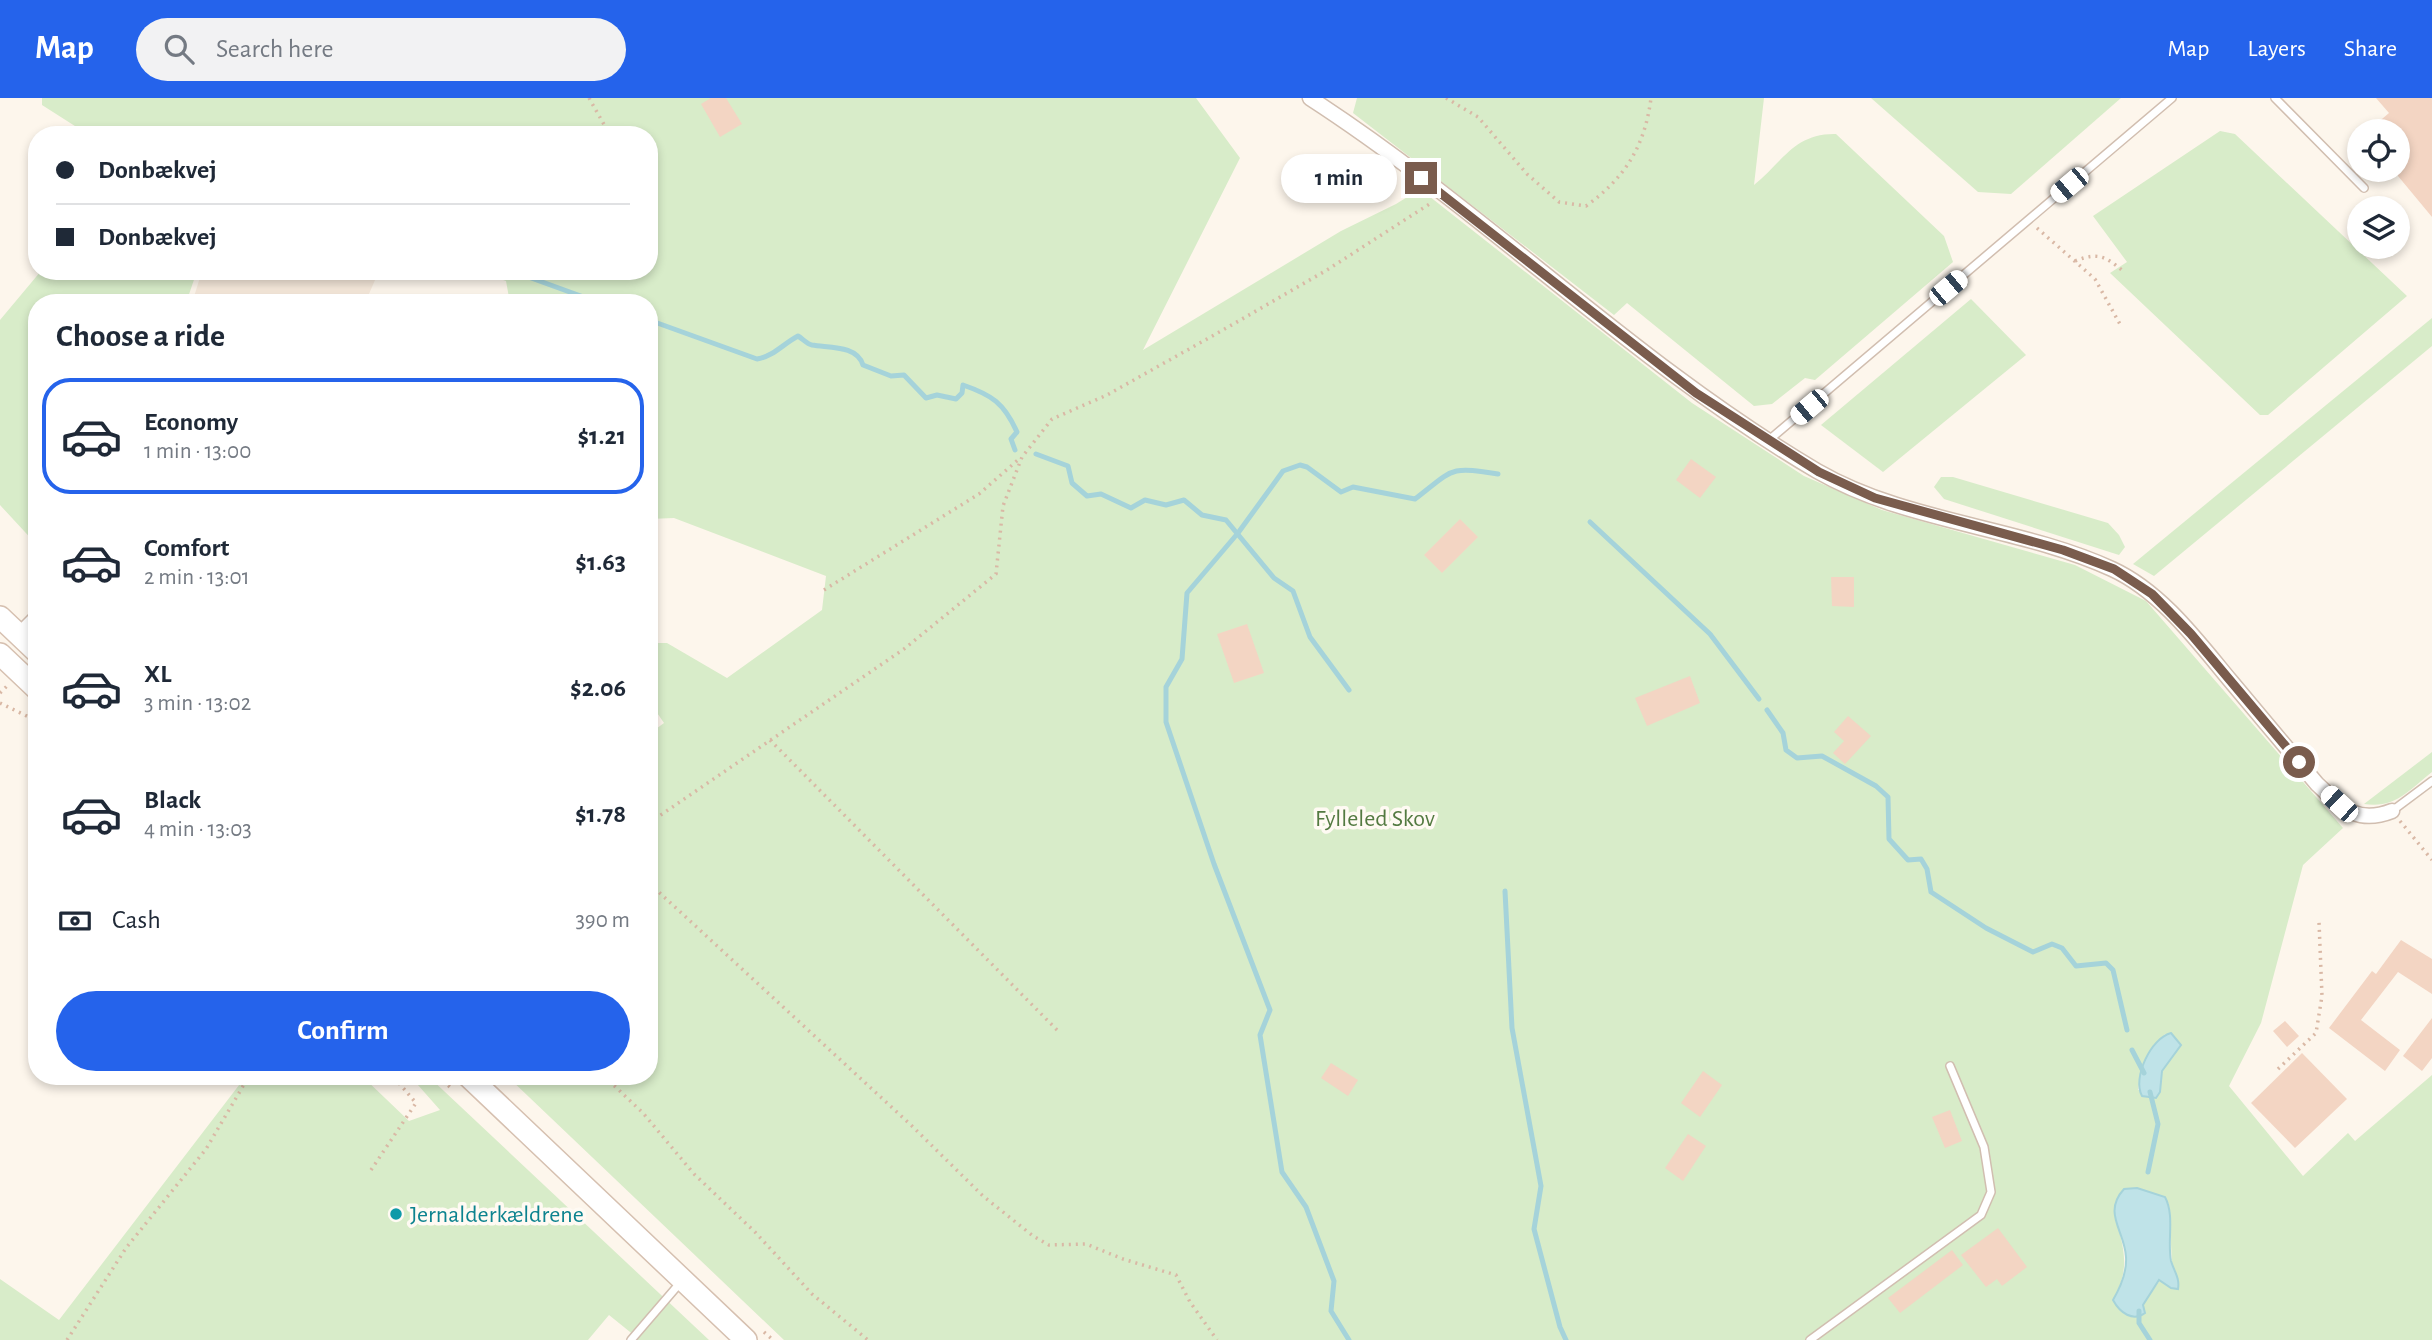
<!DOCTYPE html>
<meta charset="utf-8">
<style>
:root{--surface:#fff;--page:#f2f2f3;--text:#1f2937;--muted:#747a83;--line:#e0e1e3;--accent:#2563eb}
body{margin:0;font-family:"Alegreya Sans",sans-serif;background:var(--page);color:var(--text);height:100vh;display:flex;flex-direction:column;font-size:26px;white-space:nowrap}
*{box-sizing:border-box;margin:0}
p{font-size:23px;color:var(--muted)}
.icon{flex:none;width:38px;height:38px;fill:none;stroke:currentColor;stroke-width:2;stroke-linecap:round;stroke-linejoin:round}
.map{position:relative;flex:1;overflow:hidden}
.details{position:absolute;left:28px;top:196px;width:630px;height:791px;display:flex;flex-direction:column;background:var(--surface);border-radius:28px;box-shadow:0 4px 10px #0003}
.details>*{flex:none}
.hud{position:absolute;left:28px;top:28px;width:630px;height:154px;border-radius:28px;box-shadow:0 4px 10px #0003;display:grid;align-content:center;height:154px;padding:0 28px;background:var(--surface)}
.tools{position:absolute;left:2347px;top:21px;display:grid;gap:14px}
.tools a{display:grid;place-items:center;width:63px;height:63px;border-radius:50%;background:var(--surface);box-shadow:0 4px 10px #0003;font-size:35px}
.end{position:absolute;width:32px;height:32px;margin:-16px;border:9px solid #7a5c4d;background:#fff;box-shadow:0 0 0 4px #fff}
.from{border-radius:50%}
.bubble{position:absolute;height:49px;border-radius:24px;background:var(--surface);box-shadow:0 4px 10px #0003;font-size:23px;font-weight:700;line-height:49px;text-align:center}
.car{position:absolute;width:21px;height:42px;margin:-21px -10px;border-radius:9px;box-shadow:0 0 5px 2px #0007;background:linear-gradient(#fff 24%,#345 0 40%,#fff 0 76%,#345 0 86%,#fff 0)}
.hud b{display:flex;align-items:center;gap:24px;height:66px;font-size:26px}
.hud b+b{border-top:2px solid var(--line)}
.hud i{width:18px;height:18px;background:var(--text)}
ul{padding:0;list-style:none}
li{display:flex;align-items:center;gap:21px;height:116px;margin:0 14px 10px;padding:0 14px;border:4px solid transparent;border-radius:28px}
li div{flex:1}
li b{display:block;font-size:26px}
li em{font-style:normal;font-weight:700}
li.active{border-color:var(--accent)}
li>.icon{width:63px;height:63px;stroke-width:1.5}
h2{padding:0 28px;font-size:32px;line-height:84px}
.pay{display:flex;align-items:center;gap:18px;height:77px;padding:0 28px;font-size:26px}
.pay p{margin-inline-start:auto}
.cta{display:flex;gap:14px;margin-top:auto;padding:14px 28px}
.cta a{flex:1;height:80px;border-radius:42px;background:var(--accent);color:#fff;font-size:28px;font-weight:700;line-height:80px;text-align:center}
header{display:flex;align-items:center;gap:42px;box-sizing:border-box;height:98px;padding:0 35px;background:var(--accent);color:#fff}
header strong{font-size:33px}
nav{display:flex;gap:38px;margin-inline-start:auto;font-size:24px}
.search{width:490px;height:63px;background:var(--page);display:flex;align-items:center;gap:18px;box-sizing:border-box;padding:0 24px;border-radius:38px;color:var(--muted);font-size:26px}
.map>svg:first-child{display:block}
</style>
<header>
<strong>Map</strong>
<div class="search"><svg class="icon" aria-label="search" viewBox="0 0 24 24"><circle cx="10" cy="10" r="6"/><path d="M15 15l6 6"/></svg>Search here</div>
<nav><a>Map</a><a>Layers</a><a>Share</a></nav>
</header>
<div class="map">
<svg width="2432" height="1242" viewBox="0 0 2432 1242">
<rect width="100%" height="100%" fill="#fdf6ec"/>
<polygon fill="#f5e8da" points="202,173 379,173 365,205 192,205"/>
<g fill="#d8ecc9" fill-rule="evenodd">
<path d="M42 0H1196L1240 60 1143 252 1341 133 1396 106 1420 91 1692 305 1804 378 1882 412 2075 467 2146 503 2343 730 2303 767 2261 925 2229 988 2303 1078 2348 1035 2355 1043 2432 977V1242H784L507 978H649V636L664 625 649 603V545H667L727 580 822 512 826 478 674 420 649 421V205H510L506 183 477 173H649V37H89L42 7ZM2165 936 2181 947 2162 973 2160 994 2138 992C2142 969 2149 953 2165 936ZM2137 1090 2165 1099 2169 1107 2172 1166 2142 1207 2113 1202C2128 1174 2126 1158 2118 1129Z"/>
<path d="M1357 0H1764L1754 87C1783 64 1794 35 1836 36L1944 138 1953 164 1815 282 1805 280 1772 306 1754 308 1627 205 1614 217 1353 15Z"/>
<polygon points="1871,0 2121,0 2011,96 1978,94"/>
<polygon points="2220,33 2235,36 2407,198 2268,317 2260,317 2110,175 2127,164 2093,118"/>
<polygon points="41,173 197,173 186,205 37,205 37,447 0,407 0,222"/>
<polygon points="1971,201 2026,257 1883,374 1821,327"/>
<polygon points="2432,220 2432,248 2154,478 2133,466"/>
<polygon points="1941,379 1953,379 2108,425 2119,437 2125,449 2119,457 1944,401 1934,389"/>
<path d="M2432 654V674C2409 692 2395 711 2364 706Z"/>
<polygon points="246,978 362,978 409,1023 440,1012 410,978 428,978 709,1242 635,1242 635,1238 609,1217 588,1242 0,1242 0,1181 59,1222"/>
</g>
<g fill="#bfe3e8" stroke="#a5d3da" stroke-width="2">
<path d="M2171 935 2181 947 2162 973 2160 994 2156 1000 2142 998C2132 980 2151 940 2171 935Z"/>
<path d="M2137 1090 2165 1099C2175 1118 2167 1142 2171 1163 2174 1173 2180 1180 2178 1191L2171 1190 2159 1182 2143 1207 2145 1215C2133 1224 2120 1215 2113 1202 2120 1190 2127 1174 2126 1159 2125 1133 2102 1115 2124 1091Z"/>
</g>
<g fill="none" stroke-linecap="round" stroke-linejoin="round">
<g stroke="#a5d3da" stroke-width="5">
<polyline points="512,173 600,205"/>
<path d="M649 222 757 261C774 258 783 246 798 238 803 241 807 246 812 247 829 250 857 247 863 267L891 278 904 277 926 300 937 297 956 301 962 295 963 287C992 297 1004 305 1017 334L1011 341 1015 352"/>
<polyline points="1036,356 1068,368 1072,385 1087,398 1101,396 1131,410 1145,402 1166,407 1184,402 1202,417 1226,422 1274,480 1293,493 1310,539 1349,592"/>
<polyline points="1590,424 1710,536 1759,601"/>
<polyline points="1767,612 1783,635 1786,652 1797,660 1822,658 1876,688 1888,699 1889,741 1908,762 1921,761 1927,771 1931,794 1986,830 2033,854 2052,846 2062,850 2076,868 2106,865 2113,872 2127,932"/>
<polyline points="1505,793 1512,930 1541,1088 1534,1131 1560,1229 1566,1242"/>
<polyline points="2132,952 2144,975"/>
<polyline points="2148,1074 2158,1026 2150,994"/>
<polyline points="2139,1213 2139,1225 2150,1242"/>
<path d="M1349 1242 1331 1213 1334 1183 1306 1109 1282 1074 1260 937 1270 912 1214 766 1166 624V589L1182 561 1187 495 1238 435 1283 373 1300 367 1307 369 1341 394 1353 389 1415 401C1454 371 1448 368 1498 376"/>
</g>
</g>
<g fill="#f3d5c3">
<polygon points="711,0 726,0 742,26 720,39 701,6"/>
<polygon points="2376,0 2432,0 2432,119 2398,78 2398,33 2368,33 2389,15"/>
<polygon points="1691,361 1716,379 1700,400 1676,382"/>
<polygon points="1460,421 1478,439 1442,475 1424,457"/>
<polygon points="1831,479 1854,479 1854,509 1832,508"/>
<polygon points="1247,526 1264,575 1234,585 1217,536"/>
<polygon points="1690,578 1700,605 1647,628 1635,600"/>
<polygon points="1848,618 1871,638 1845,666 1833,655 1844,643 1834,634"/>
<polygon points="2401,842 2432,861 2432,896 2398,874 2361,922 2400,952 2385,973 2329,930 2372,873 2376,876"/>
<polygon points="2432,920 2432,960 2422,973 2403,958"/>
<polygon points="2285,923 2299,938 2287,949 2273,933"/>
<polygon points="2302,955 2347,1001 2295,1050 2251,1005"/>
<polygon points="1331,965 1358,982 1348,998 1321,980"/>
<polygon points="1703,973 1722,987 1700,1019 1681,1005"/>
<polygon points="1950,1012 1962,1043 1945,1050 1932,1019"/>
<polygon points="1688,1036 1706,1048 1683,1083 1665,1070"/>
<polygon points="1998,1130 2027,1169 2002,1188 1997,1181 1986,1189 1961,1157"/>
<polygon points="1952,1152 1963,1167 1900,1215 1888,1200"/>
</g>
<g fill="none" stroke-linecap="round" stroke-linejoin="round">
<g stroke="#d1beb0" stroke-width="10">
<g id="service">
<polyline points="2275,0 2364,90"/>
<polyline points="1769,342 2172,0"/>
<polyline points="2392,713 2432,683"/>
<polyline points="631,1242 680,1185"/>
<polyline points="1810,1242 1981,1117 1991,1094 1984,1049 1950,968"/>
</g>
</g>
<g stroke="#d1beb0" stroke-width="17">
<g id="minor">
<path d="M1310 0C1486 114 1635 266 1817 373 1907 425 2018 428 2112 471 2160 493 2196 541 2229 581 2258 616 2288 651 2317 686 2342 709 2356 727 2392 713"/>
<polyline points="19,537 37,519"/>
</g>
</g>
<g stroke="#d6c0b0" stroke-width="24">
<g id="secondary">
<polyline points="0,519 37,554"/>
<polyline points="0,556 37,591"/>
<polyline points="468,978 746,1242"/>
</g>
</g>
<g stroke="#d9b8a5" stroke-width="3.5" stroke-dasharray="2 5" stroke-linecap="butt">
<polyline points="589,0 610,37"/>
<path d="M1446 0 1478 19 1527 76 1559 104 1586 108C1625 80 1645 48 1651 0"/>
<polyline points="2037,130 2095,181 2121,228"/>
<path d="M2075 163C2098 154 2105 158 2123 173"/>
<polyline points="824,492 979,396 1019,361"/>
<polyline points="0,595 8,587"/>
<polyline points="0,605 37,623"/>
<polyline points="770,642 1059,934"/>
<polyline points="2400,723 2432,762"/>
<polyline points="649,725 904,551 996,476 1003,408 1022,359 1052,321 1107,297 1223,232 1327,172 1431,105"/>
<polyline points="649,785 912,1028 983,1098 1033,1138 1049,1147 1086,1146 1123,1161 1176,1177 1190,1204 1217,1242"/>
<polyline points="2278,971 2316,935 2322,898 2319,824"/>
<polyline points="438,978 452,991"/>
<polyline points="604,978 643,1015 694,1076 755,1134 812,1196 868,1242"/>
<polyline points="371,1072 416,1005 393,978"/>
<polyline points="764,1234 773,1242"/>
<polyline points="67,1242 126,1150 206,1051 249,978"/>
</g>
<use href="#service" stroke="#fff" stroke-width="7"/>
<use href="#minor" stroke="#fff" stroke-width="14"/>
<use href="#secondary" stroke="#fff" stroke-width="21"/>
</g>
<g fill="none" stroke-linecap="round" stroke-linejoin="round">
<polyline stroke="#7a5c4d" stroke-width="9" points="1421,80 1696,295 1819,374 1875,400 2063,452 2114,471 2152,496 2191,536 2299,664"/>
</g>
<circle fill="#0f9aa8" stroke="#fffaf3" stroke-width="2.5" cx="396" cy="1116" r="7"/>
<g text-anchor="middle" stroke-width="7" stroke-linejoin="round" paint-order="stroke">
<g font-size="24" fill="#537a41" stroke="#fffaf3">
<text x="1375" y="728">Fylleled Skov</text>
</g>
<g font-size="24" fill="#0d838f" stroke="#fffaf3" text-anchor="start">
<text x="410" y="1124">Jernalderkældrene</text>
</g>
</g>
</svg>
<div class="tools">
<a><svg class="icon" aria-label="locate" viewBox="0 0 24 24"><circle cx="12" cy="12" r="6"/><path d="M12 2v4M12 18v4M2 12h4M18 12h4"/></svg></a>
<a><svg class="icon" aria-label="layers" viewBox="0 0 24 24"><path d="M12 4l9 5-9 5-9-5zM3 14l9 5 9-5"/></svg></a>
</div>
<i class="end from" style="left:2299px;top:664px"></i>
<i class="end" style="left:1421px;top:80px"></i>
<div class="bubble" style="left:1281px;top:56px;width:116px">1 min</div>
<i class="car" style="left:2069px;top:87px;rotate:230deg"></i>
<i class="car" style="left:1948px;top:190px;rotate:50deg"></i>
<i class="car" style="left:1809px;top:309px;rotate:230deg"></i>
<i class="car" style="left:2339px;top:706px;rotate:313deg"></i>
<div class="hud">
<b><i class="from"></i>Donbækvej</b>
<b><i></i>Donbækvej</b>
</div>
<section class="details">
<h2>Choose a ride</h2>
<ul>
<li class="active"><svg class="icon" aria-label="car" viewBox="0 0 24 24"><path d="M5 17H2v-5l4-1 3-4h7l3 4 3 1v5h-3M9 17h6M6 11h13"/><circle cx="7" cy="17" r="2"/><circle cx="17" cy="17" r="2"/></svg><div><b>Economy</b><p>1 min · 13:00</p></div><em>$1.21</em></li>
<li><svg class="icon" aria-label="car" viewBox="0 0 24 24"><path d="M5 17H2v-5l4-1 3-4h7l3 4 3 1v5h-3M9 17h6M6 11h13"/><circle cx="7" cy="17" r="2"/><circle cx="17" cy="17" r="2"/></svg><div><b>Comfort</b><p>2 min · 13:01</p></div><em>$1.63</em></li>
<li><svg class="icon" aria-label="car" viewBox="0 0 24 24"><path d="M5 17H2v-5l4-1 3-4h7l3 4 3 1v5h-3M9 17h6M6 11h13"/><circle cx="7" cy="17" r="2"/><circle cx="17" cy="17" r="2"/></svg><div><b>XL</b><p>3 min · 13:02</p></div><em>$2.06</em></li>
<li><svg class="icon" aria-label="car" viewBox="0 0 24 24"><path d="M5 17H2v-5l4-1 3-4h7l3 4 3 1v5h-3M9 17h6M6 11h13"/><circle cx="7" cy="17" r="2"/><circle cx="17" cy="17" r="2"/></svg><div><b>Black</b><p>4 min · 13:03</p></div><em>$1.78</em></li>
</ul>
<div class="pay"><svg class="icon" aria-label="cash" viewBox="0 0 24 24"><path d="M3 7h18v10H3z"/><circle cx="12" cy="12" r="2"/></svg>Cash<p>390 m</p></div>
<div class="cta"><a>Confirm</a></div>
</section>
</div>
